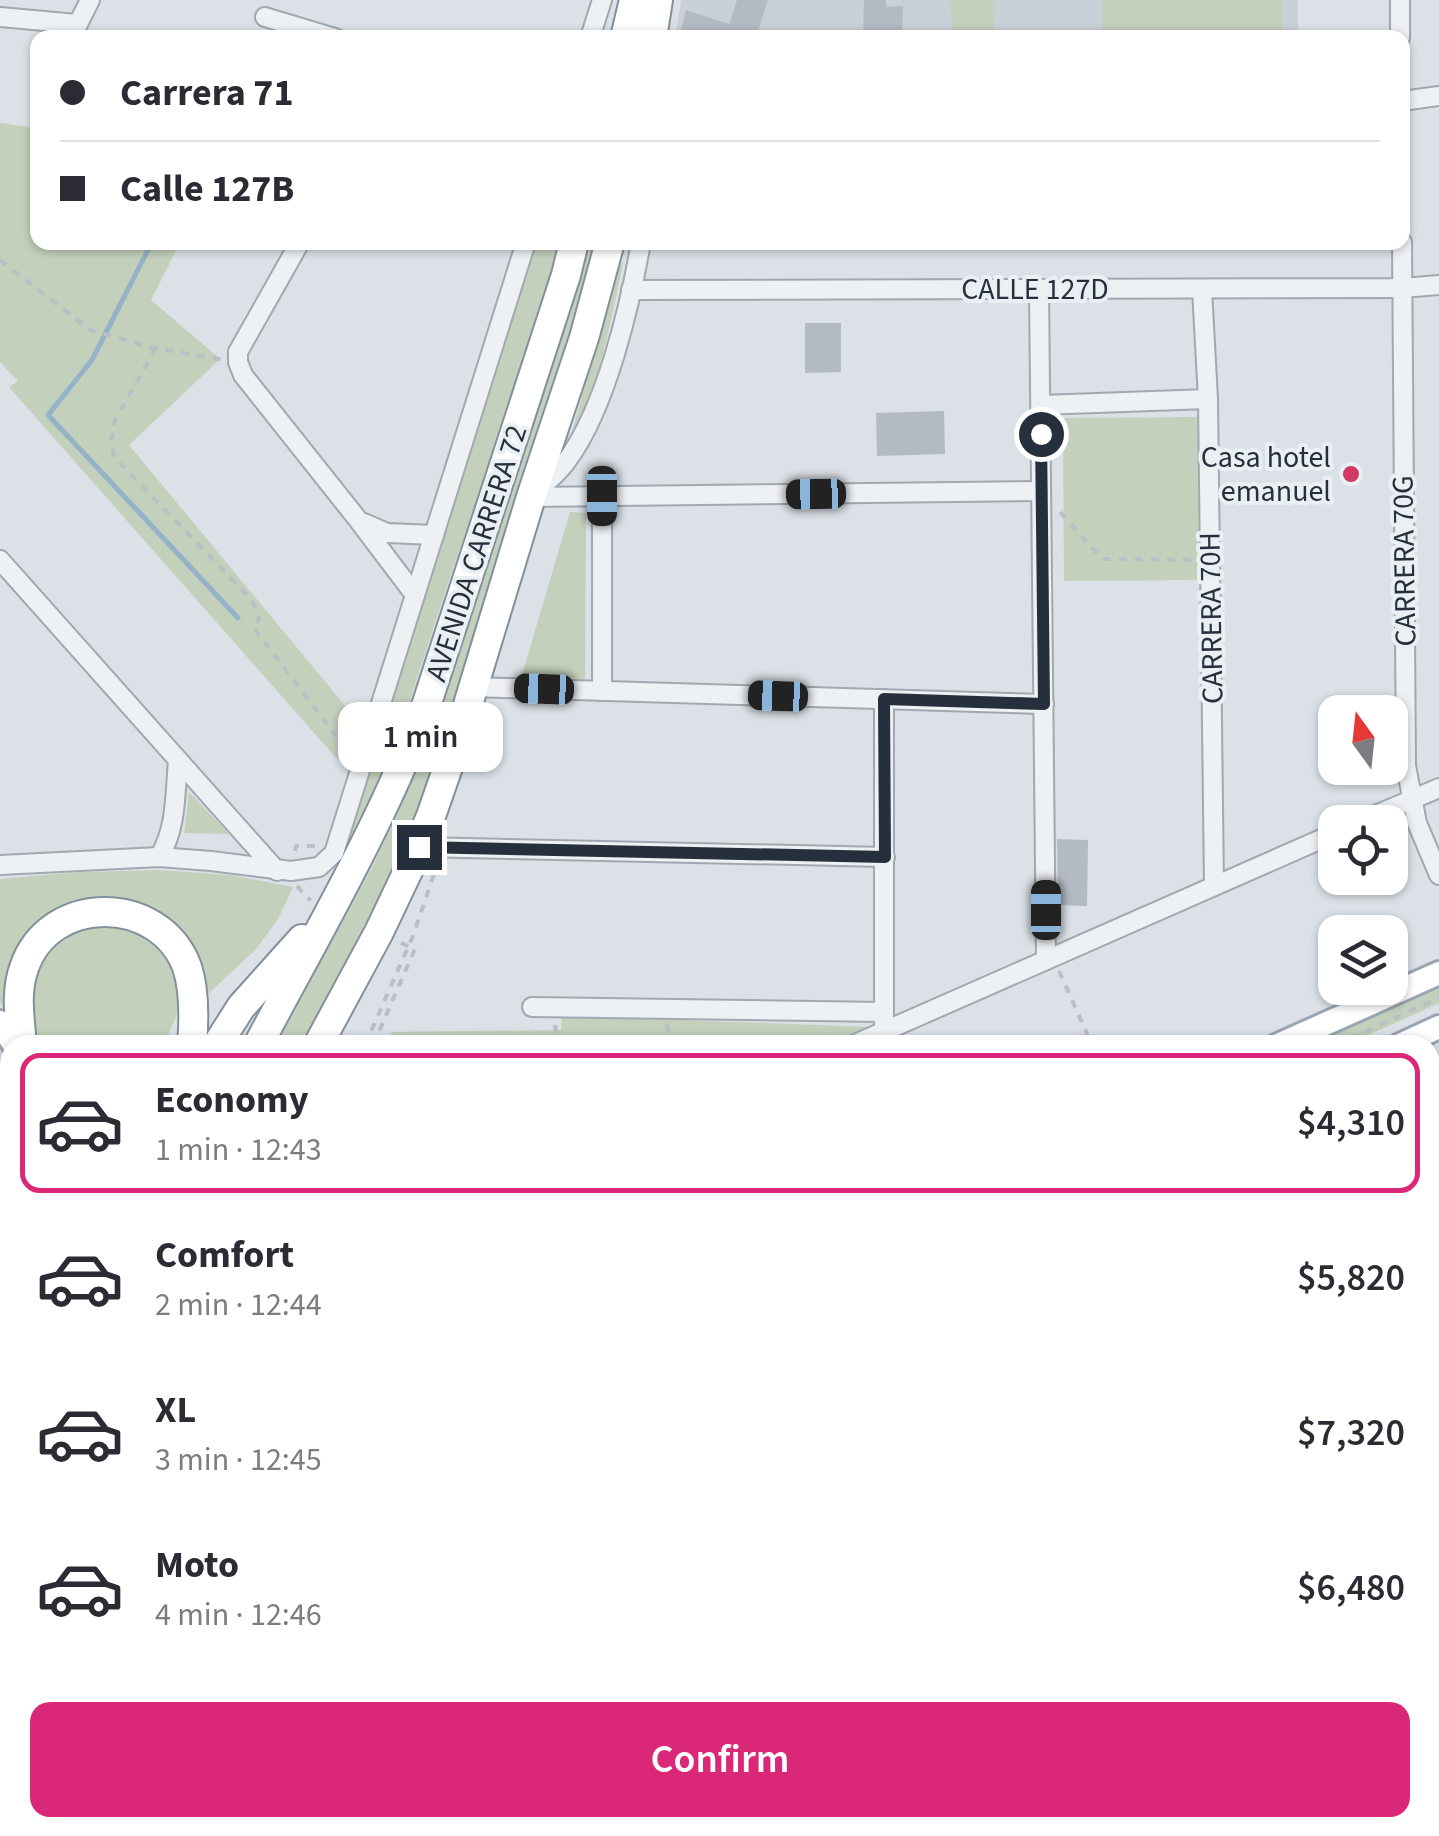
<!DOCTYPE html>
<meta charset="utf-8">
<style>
:root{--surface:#fff;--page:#f2f2f3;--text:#2b2b33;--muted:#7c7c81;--line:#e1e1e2;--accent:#db2777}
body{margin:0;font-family:"Source Sans 3",sans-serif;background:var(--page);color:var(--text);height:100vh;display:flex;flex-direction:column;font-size:38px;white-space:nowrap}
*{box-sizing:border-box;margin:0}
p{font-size:32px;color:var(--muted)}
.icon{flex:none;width:55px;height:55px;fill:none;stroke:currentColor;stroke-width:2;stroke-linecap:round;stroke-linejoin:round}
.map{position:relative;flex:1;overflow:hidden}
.sheet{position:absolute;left:0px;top:1035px;width:1440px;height:802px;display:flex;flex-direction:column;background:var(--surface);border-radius:30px 30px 0 0;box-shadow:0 2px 8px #0004}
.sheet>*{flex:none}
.banner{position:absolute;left:30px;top:30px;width:1380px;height:220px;border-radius:20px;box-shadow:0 2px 8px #0004;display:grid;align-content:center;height:220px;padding:0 30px;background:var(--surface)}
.needle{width:65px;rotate:345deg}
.fabs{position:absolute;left:1318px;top:695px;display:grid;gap:20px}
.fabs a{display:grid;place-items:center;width:90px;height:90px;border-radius:20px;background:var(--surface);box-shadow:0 2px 8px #0004;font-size:50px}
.end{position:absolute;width:45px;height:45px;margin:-22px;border:12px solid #25303c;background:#fff;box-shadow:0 0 0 5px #fff}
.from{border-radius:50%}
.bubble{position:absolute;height:70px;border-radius:20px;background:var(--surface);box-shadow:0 2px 8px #0004;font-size:32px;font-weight:600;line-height:70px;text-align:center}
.car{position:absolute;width:30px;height:60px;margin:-30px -15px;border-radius:12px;box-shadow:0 0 8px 2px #0007;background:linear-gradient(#222 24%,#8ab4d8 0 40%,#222 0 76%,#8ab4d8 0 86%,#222 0)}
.banner b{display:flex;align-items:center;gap:35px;height:95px;font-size:38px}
.banner b+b{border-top:2px solid var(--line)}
.banner i{width:25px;height:25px;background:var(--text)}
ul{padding:18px 0 0;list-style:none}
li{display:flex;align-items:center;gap:30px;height:140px;margin:0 20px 15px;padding:0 10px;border:5px solid transparent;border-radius:20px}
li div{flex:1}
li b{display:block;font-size:38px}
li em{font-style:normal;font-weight:600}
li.active{border-color:var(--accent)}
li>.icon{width:90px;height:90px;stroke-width:1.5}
.cta{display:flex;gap:20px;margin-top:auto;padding:20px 30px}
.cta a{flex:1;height:115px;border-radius:20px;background:var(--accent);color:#fff;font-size:40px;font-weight:600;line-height:115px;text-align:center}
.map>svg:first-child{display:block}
</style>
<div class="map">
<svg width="1439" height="1836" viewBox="0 0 1439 1836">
<rect width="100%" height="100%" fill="#dbe1e6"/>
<polygon fill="#c9d0d8" points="681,0 1298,0 1298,37 675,38"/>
<g fill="#c3d0bc">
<polygon points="951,0 993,0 994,37 952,37"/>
<rect x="1102" y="0" width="180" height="37"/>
<polygon points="0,123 37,128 38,242 180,243 151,300 220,359 129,445 352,714 338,760 9,387 18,381 0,362"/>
<polygon points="535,243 554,243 556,270 448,583 394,749 335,879 332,875 343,853 385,713"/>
<polygon points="584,243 598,243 587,287 420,810 392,873 302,1045 276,1045 372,868 403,802 535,404"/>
<path d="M624 260C610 322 600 387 569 443L616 273Z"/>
<polygon points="1202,417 1202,580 1064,581 1063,418"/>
<polygon points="570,512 586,513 585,679 522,675"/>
<polygon points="189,792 229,834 184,833"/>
<polygon points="159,870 230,875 293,887 278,919 257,948 205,997 188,950 76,907 7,1012 0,1003 0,879 79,872"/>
<polygon points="86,923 137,928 161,948 178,974 181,1004 164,1045 32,1045 31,981 48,946"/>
<polygon points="1439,987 1439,1003 1347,1045 1311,1045"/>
<polygon points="562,1016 846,1026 869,1027 826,1045 386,1045 392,1032 561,1030"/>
<polygon points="131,1828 548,1828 550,1836 129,1836"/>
</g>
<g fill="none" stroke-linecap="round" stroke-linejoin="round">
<g stroke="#94b3c8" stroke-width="5">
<polyline points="152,242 92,360 48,415 238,618"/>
<polyline points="157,1836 159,1828"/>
</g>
</g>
<g fill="#b2bac3">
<polygon points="737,0 768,0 757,34 761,35 761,38 704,38 681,30 686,10 729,24"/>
<polygon points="864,0 886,0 886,7 903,6 902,38 863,38"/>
<polygon points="805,323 841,323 841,372 805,373"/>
<polygon points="944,411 945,454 877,456 876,413"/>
<polygon points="1057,839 1088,840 1087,906 1058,905"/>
</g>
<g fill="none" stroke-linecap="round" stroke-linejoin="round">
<g stroke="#a1a8b0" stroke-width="22">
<g id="minor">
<polyline points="1400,0 1400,38"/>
<polyline points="0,17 77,24"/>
<polyline points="265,17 335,38"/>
<polyline points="71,38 90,0"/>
<polyline points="590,38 602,0"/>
<polyline points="1402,101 1439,96"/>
<polyline points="300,242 238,352 238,362 243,375 359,521 415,595"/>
<polyline points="1402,242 1406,766 1417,823 1439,875"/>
<polyline points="1039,289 1046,960"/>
<polyline points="1202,289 1208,399 1214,886"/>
<polyline points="631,290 1402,288 1439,285"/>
<polyline points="1041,405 1208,399"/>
<path d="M535 493C546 482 560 472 568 459 606 407 630 306 641 242"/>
<polyline points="602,496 602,691"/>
<polyline points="531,497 1041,491"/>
<polyline points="364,523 387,533 434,535"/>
<polyline points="0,560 277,871"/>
<polyline points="472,687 1044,704"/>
<polyline points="884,699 884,1024"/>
<polyline points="1359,822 1439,788"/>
<polyline points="419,847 885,857"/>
<path d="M159 857C177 828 175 793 178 760"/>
<polyline points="0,865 159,857 211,861 291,871 319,867 334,853 526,242"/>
<polyline points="532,1007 884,1012"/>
<polyline points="853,1045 1335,833"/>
<polyline points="1430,1239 1439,1238"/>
<polyline points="1430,1517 1439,1515"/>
<polyline points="1430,1576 1439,1611"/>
<polyline points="0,1664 10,1653"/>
<polyline points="0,1686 10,1698"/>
<polyline points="1430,1701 1439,1699"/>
<polyline points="561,1828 564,1836"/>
<polyline points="1232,1828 1235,1836"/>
<polyline points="892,1836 926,1828"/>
</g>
</g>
<g stroke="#9aa6b2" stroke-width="28">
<g id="major">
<polyline points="0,1022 14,1045"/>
<polyline points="1278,1045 1439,973"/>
<polyline points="1400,1045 1439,1027"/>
<polyline points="0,1104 10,1131"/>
</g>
</g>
<g stroke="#82909d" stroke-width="32">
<g id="highway">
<polyline points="625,38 634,0"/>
<polyline points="652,38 658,0"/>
<path d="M22 1045C20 1019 15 993 24 968 49 893 160 894 187 967 195 991 194 1021 192 1045"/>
<polyline points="217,1045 241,1007 302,939"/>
<path d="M258 1045C318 932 383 822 427 703L566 275 574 242"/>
<polyline points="318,1045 379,932 408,871 431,816 457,741 531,497 584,338 610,242"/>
<polyline points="0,1169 10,1197"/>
<polyline points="0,1825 10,1762"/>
<polyline points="26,1836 28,1828"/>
<polyline points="77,1836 79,1828"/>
</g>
</g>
<g stroke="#babfc4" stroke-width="4" stroke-dasharray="8 8" stroke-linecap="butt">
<polyline points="0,260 90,330 150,347 223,360"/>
<polyline points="156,348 115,420 111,441 114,457 252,600 259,619 253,627 336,736"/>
<polyline points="1060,512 1102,559 1195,560"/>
<polyline points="295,851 296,846 316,846"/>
<polyline points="297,886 306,897 311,900"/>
<polyline points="1059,971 1092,1045"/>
<polyline points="666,1024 674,1045"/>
<polyline points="555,1025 558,1045"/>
<polyline points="365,1045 413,936 437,865"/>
<polyline points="373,1045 415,949 401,943"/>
<polyline points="819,1045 838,1037"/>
<polyline points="1336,1045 1439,998"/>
<polyline points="1430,1415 1439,1413"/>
<polyline points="118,1836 120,1828"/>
</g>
<use href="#minor" stroke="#eef1f4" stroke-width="18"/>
<use href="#major" stroke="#fff" stroke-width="22"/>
<use href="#highway" stroke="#fff" stroke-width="28"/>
</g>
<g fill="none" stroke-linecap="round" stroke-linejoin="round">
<polyline stroke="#25303c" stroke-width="12" points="419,847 885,857 884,699 1044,704 1041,434"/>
</g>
<circle fill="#d23962" stroke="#eaeff4" stroke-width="4" cx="1351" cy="474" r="10"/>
<g text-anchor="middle" stroke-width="8" stroke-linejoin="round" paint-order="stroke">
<g font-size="30" fill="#25303c" stroke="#eaeff4">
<text x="1035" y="299">CALLE 127D</text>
<text transform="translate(476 553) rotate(-72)" y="10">AVENIDA CARRERA 72</text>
<text transform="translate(1404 561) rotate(-91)" y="10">CARRERA 70G</text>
<text transform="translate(1211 618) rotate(-91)" y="10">CARRERA 70H</text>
</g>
<g font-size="30" fill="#25303c" stroke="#eaeff4" text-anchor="end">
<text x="1331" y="467">Casa hotel<tspan x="1331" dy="34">emanuel</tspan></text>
</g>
</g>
</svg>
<div class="fabs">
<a><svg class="needle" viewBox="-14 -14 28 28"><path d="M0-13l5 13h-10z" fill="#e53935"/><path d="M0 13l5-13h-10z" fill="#7c7c81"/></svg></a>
<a><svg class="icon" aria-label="locate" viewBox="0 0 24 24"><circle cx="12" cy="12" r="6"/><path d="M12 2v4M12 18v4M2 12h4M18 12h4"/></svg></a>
<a><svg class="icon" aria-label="layers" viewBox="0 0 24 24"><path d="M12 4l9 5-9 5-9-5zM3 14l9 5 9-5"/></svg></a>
</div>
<i class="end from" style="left:1041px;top:434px"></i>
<i class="end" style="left:419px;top:847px"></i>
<div class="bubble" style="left:338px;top:702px;width:165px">1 min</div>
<i class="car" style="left:816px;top:494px;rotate:269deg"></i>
<i class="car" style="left:602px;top:496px;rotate:180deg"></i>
<i class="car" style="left:544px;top:689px;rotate:272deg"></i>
<i class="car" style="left:778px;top:696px;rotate:272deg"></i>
<i class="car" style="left:1046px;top:910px;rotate:0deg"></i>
<div class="banner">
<b><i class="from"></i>Carrera 71</b>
<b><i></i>Calle 127B</b>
</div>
<section class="sheet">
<ul>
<li class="active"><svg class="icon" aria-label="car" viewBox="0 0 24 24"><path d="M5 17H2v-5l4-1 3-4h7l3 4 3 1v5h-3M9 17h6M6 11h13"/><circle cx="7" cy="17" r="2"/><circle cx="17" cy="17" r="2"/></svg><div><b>Economy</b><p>1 min · 12:43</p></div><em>$4,310</em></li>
<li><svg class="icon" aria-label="car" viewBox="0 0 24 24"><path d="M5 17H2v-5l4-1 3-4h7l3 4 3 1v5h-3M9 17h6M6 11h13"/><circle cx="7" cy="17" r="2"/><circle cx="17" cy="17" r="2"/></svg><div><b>Comfort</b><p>2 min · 12:44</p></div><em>$5,820</em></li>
<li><svg class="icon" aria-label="car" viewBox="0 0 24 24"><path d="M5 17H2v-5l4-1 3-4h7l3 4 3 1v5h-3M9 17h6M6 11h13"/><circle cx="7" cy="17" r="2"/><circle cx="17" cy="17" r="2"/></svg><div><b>XL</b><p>3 min · 12:45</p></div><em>$7,320</em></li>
<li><svg class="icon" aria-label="car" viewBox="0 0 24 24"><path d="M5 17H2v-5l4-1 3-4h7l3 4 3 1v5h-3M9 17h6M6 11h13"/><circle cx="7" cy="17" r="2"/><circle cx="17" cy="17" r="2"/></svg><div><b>Moto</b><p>4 min · 12:46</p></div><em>$6,480</em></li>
</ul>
<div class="cta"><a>Confirm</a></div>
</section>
</div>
